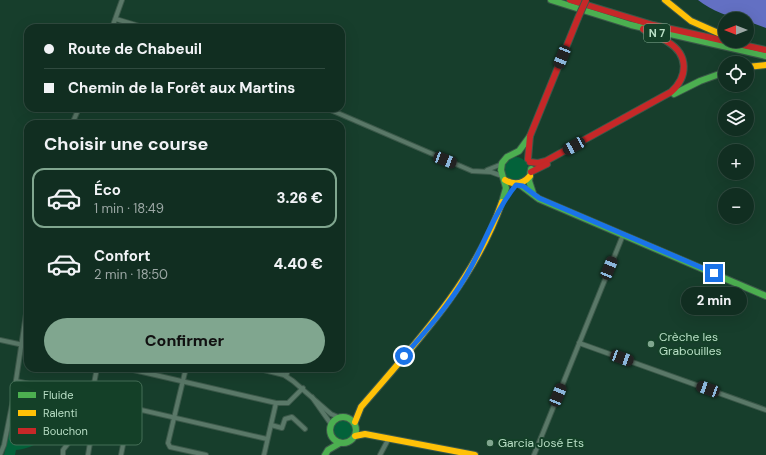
<!DOCTYPE html>
<html lang="fr">
<meta charset="utf-8">
<style>
:root{--surface:#112e21;--page:#1e3a2e;--text:#f1f3f6;--muted:#9ca8a5;--line:#304a3f;--accent:#80a68f}
body{margin:0;font-family:"DM Sans",sans-serif;background:var(--page);color:var(--text);height:100vh;display:flex;flex-direction:column;font-size:15px;white-space:nowrap}
*{box-sizing:border-box;margin:0}
p{font-size:13px;color:var(--muted)}
.icon{flex:none;width:22px;height:22px;fill:none;stroke:currentColor;stroke-width:2;stroke-linecap:round;stroke-linejoin:round}
.map{position:relative;flex:1;overflow:hidden}
.panel{position:absolute;left:24px;top:120px;width:321px;height:252px;display:flex;flex-direction:column;background:var(--surface);border-radius:12px;box-shadow:0 4px 16px #0002,0 0 0 1px var(--line)}
.panel>*{flex:none}
.hud{position:absolute;left:24px;top:24px;width:321px;height:88px;border-radius:12px;box-shadow:0 4px 16px #0002,0 0 0 1px var(--line);display:grid;align-content:center;height:88px;padding:0 20px;background:var(--surface)}
.needle{width:26px;rotate:270deg}
.fabs{position:absolute;left:718px;top:12px;display:grid;gap:8px}
.fabs a{display:grid;place-items:center;width:36px;height:36px;border-radius:50%;background:var(--surface);box-shadow:0 4px 16px #0002,0 0 0 1px var(--line);font-size:20px}
.end{position:absolute;width:18px;height:18px;margin:-9px;border:5px solid #1a73e8;background:#fff;box-shadow:0 0 0 2px #fff}
.from{border-radius:50%}
.bubble{position:absolute;height:28px;border-radius:14px;background:var(--surface);box-shadow:0 4px 16px #0002,0 0 0 1px var(--line);font-size:13px;font-weight:800;line-height:28px;text-align:center}
.car{position:absolute;width:12px;height:24px;margin:-12px -6px;border-radius:5px;box-shadow:0 0 3px 1px #0007;background:linear-gradient(#222 24%,#8ab4d8 0 40%,#222 0 76%,#8ab4d8 0 86%,#222 0)}
.hud b{display:flex;align-items:center;gap:14px;height:38px;font-size:15px}
.hud b+b{border-top:1px solid var(--line)}
.hud i{width:10px;height:10px;background:var(--text)}
ul{padding:0;list-style:none}
li{display:flex;align-items:center;gap:12px;height:60px;margin:0 8px 6px;padding:0 12px;border:2px solid transparent;border-radius:12px}
li div{flex:1}
li b{display:block;font-size:15px}
li em{font-style:normal;font-weight:800}
li.selected{border-color:var(--accent)}
li>.icon{width:36px;height:36px;stroke-width:1.5}
h2{padding:0 20px;font-size:18px;line-height:48px}
.action{display:flex;gap:8px;margin-top:auto;padding:8px 20px}
.action a{flex:1;height:46px;border-radius:24px;background:var(--accent);color:#111;font-size:16px;font-weight:800;line-height:46px;text-align:center}
.map>svg:first-child{display:block}
</style>
<div class="map">
<svg width="766" height="455" viewBox="0 0 766 455">
<rect width="100%" height="100%" fill="#173e2c"/>
<g fill="#03623a">
<circle cx="516" cy="169" r="12"/>
<path d="M17 401 83 417C61 425 39 449 16 450L15 455H4Z"/>
<circle cx="343" cy="430" r="11"/>
</g>
<path fill="#6370c3" d="M698 0H766V28L747 21V19C731 19 711 10 698 0Z"/>
<g fill="none" stroke-linecap="round" stroke-linejoin="round">
<g stroke="#3b5849" stroke-width="6">
<g id="street">
<polyline points="116,19 146,28"/>
<polyline points="112,28 122,0"/>
<polyline points="326,108 472,171 491,172 502,176"/>
<polyline points="72,124 79,108"/>
<polyline points="487,170 502,164"/>
<polyline points="0,340 28,346"/>
<polyline points="579,343 766,410"/>
<polyline points="125,368 276,403 288,403 303,388"/>
<polyline points="186,368 168,443 170,447 206,455"/>
<polyline points="256,368 284,375 293,381 331,414 338,417"/>
<polyline points="286,376 289,368"/>
<polyline points="16,381 267,439"/>
<polyline points="312,397 331,424"/>
<polyline points="91,399 97,368"/>
<polyline points="271,425 282,428 285,419 292,417 305,429"/>
<polyline points="0,455 4,445 13,400 28,301"/>
<polyline points="63,455 63,450 70,441 88,435 91,437 88,455"/>
<polyline points="121,455 123,445"/>
<polyline points="264,455 276,403"/>
<polyline points="380,455 389,438"/>
<polyline points="534,455 623,235"/>
</g>
</g>
<g stroke="#3b5849" stroke-width="8">
<g id="fast">
<polyline points="551,0 631,25 766,56"/>
<polyline points="674,94 700,81 725,72"/>
<polyline points="531,169 529,181 533,193"/>
<polyline points="519,184 539,199 766,296"/>
<polyline points="502,202 506,188 501,170 502,163 507,157 519,151 530,136"/>
<circle cx="343" cy="430" r="13"/>
<polyline points="325,455 328,450 340,443"/>
</g>
</g>
<g stroke="#3b5849" stroke-width="8">
<g id="slow">
<polyline points="665,0 691,21 725,36"/>
<polyline points="747,67 766,65"/>
<path d="M505 180C515 186 523 184 530 176"/>
<path d="M355 422 361 407C415 344 474 282 502 202"/>
<polyline points="355,436 365,434 475,455"/>
</g>
</g>
<g stroke="#3b5849" stroke-width="8">
<g id="jam">
<polyline points="570,0 653,25 766,50"/>
<polyline points="528,159 530,136 578,18"/>
<path d="M530 162 538 163 546 161 671 92C688 77 689 55 668 42 660 37 651 35 643 29"/>
<polyline points="531,172 547,164"/>
</g>
</g>
<use href="#street" stroke="#5a7868" stroke-width="4"/>
<use href="#fast" stroke="#4caf50" stroke-width="6"/>
<use href="#slow" stroke="#ffc107" stroke-width="6"/>
<use href="#jam" stroke="#c62828" stroke-width="6"/>
<g stroke="#3b5849" stroke-width="8" stroke-linecap="butt">
<polyline id="jam-bridge" points="578,18 586,0"/>
</g>
<use href="#jam-bridge" stroke="#c62828" stroke-width="6"/>
</g>
<g fill="none" stroke-linecap="round" stroke-linejoin="round">
<path stroke="#1a73e8" stroke-width="5" d="M404 356C426 331 449 305 466 276 484 246 494 212 516 185L523 186 539 198 714 273"/>
</g>
<g fill="#80a68f" stroke="#144028" stroke-width="1.5">
<circle cx="651" cy="344" r="4"/>
<circle cx="490" cy="443" r="4"/>
</g>
<g text-anchor="middle" stroke-width="4" stroke-linejoin="round" paint-order="stroke">
<rect fill="#144028" stroke="#87af96" stroke-width="1" x="644" y="24" width="26" height="18" rx="3"/>
<g font-size="11" font-weight="bold" fill="#b8dec5">
<text x="657" y="37">N 7</text>
</g>
<g font-size="12" fill="#b8dec5" stroke="#144028" text-anchor="start">
<text x="659" y="341">Crèche les<tspan x="659" dy="14">Grabouilles</tspan></text>
<text x="498" y="447">Garcia José Ets</text>
</g>
</g>
<rect x="10" y="381" width="132" height="64" rx="6" fill="#144028" stroke="#456f57" stroke-width="1"/>
<rect x="18" y="392" width="18" height="6" fill="#4caf50"/>
<rect x="18" y="410" width="18" height="6" fill="#ffc107"/>
<rect x="18" y="428" width="18" height="6" fill="#c62828"/>
<g font-size="11" fill="#b8dec5">
<text x="43" y="399">Fluide</text>
<text x="43" y="417">Ralenti</text>
<text x="43" y="435">Bouchon</text>
</g>
</svg>
<div class="fabs">
<a><svg class="needle" viewBox="-14 -14 28 28"><path d="M0-13l5 13h-10z" fill="#e53935"/><path d="M0 13l5-13h-10z" fill="#9ca8a5"/></svg></a>
<a><svg class="icon" aria-label="locate" viewBox="0 0 24 24"><circle cx="12" cy="12" r="6"/><path d="M12 2v4M12 18v4M2 12h4M18 12h4"/></svg></a>
<a><svg class="icon" aria-label="layers" viewBox="0 0 24 24"><path d="M12 4l9 5-9 5-9-5zM3 14l9 5 9-5"/></svg></a>
<a>+</a>
<a>−</a>
</div>
<i class="end from" style="left:404px;top:356px"></i>
<i class="end" style="left:714px;top:273px"></i>
<div class="bubble" style="left:681px;top:287px;width:66px">2 min</div>
<i class="car" style="left:562px;top:57px;rotate:202deg"></i>
<i class="car" style="left:574px;top:146px;rotate:241deg"></i>
<i class="car" style="left:445px;top:160px;rotate:111deg"></i>
<i class="car" style="left:609px;top:268px;rotate:22deg"></i>
<i class="car" style="left:622px;top:358px;rotate:110deg"></i>
<i class="car" style="left:708px;top:389px;rotate:290deg"></i>
<i class="car" style="left:558px;top:395px;rotate:22deg"></i>
<div class="hud">
<b><i class="from"></i>Route de Chabeuil</b>
<b><i></i>Chemin de la Forêt aux Martins</b>
</div>
<section class="panel">
<h2>Choisir une course</h2>
<ul>
<li class="selected"><svg class="icon" aria-label="car" viewBox="0 0 24 24"><path d="M5 17H2v-5l4-1 3-4h7l3 4 3 1v5h-3M9 17h6M6 11h13"/><circle cx="7" cy="17" r="2"/><circle cx="17" cy="17" r="2"/></svg><div><b>Éco</b><p>1 min · 18:49</p></div><em>3.26 €</em></li>
<li><svg class="icon" aria-label="car" viewBox="0 0 24 24"><path d="M5 17H2v-5l4-1 3-4h7l3 4 3 1v5h-3M9 17h6M6 11h13"/><circle cx="7" cy="17" r="2"/><circle cx="17" cy="17" r="2"/></svg><div><b>Confort</b><p>2 min · 18:50</p></div><em>4.40 €</em></li>
</ul>
<div class="action"><a>Confirmer</a></div>
</section>
</div>
